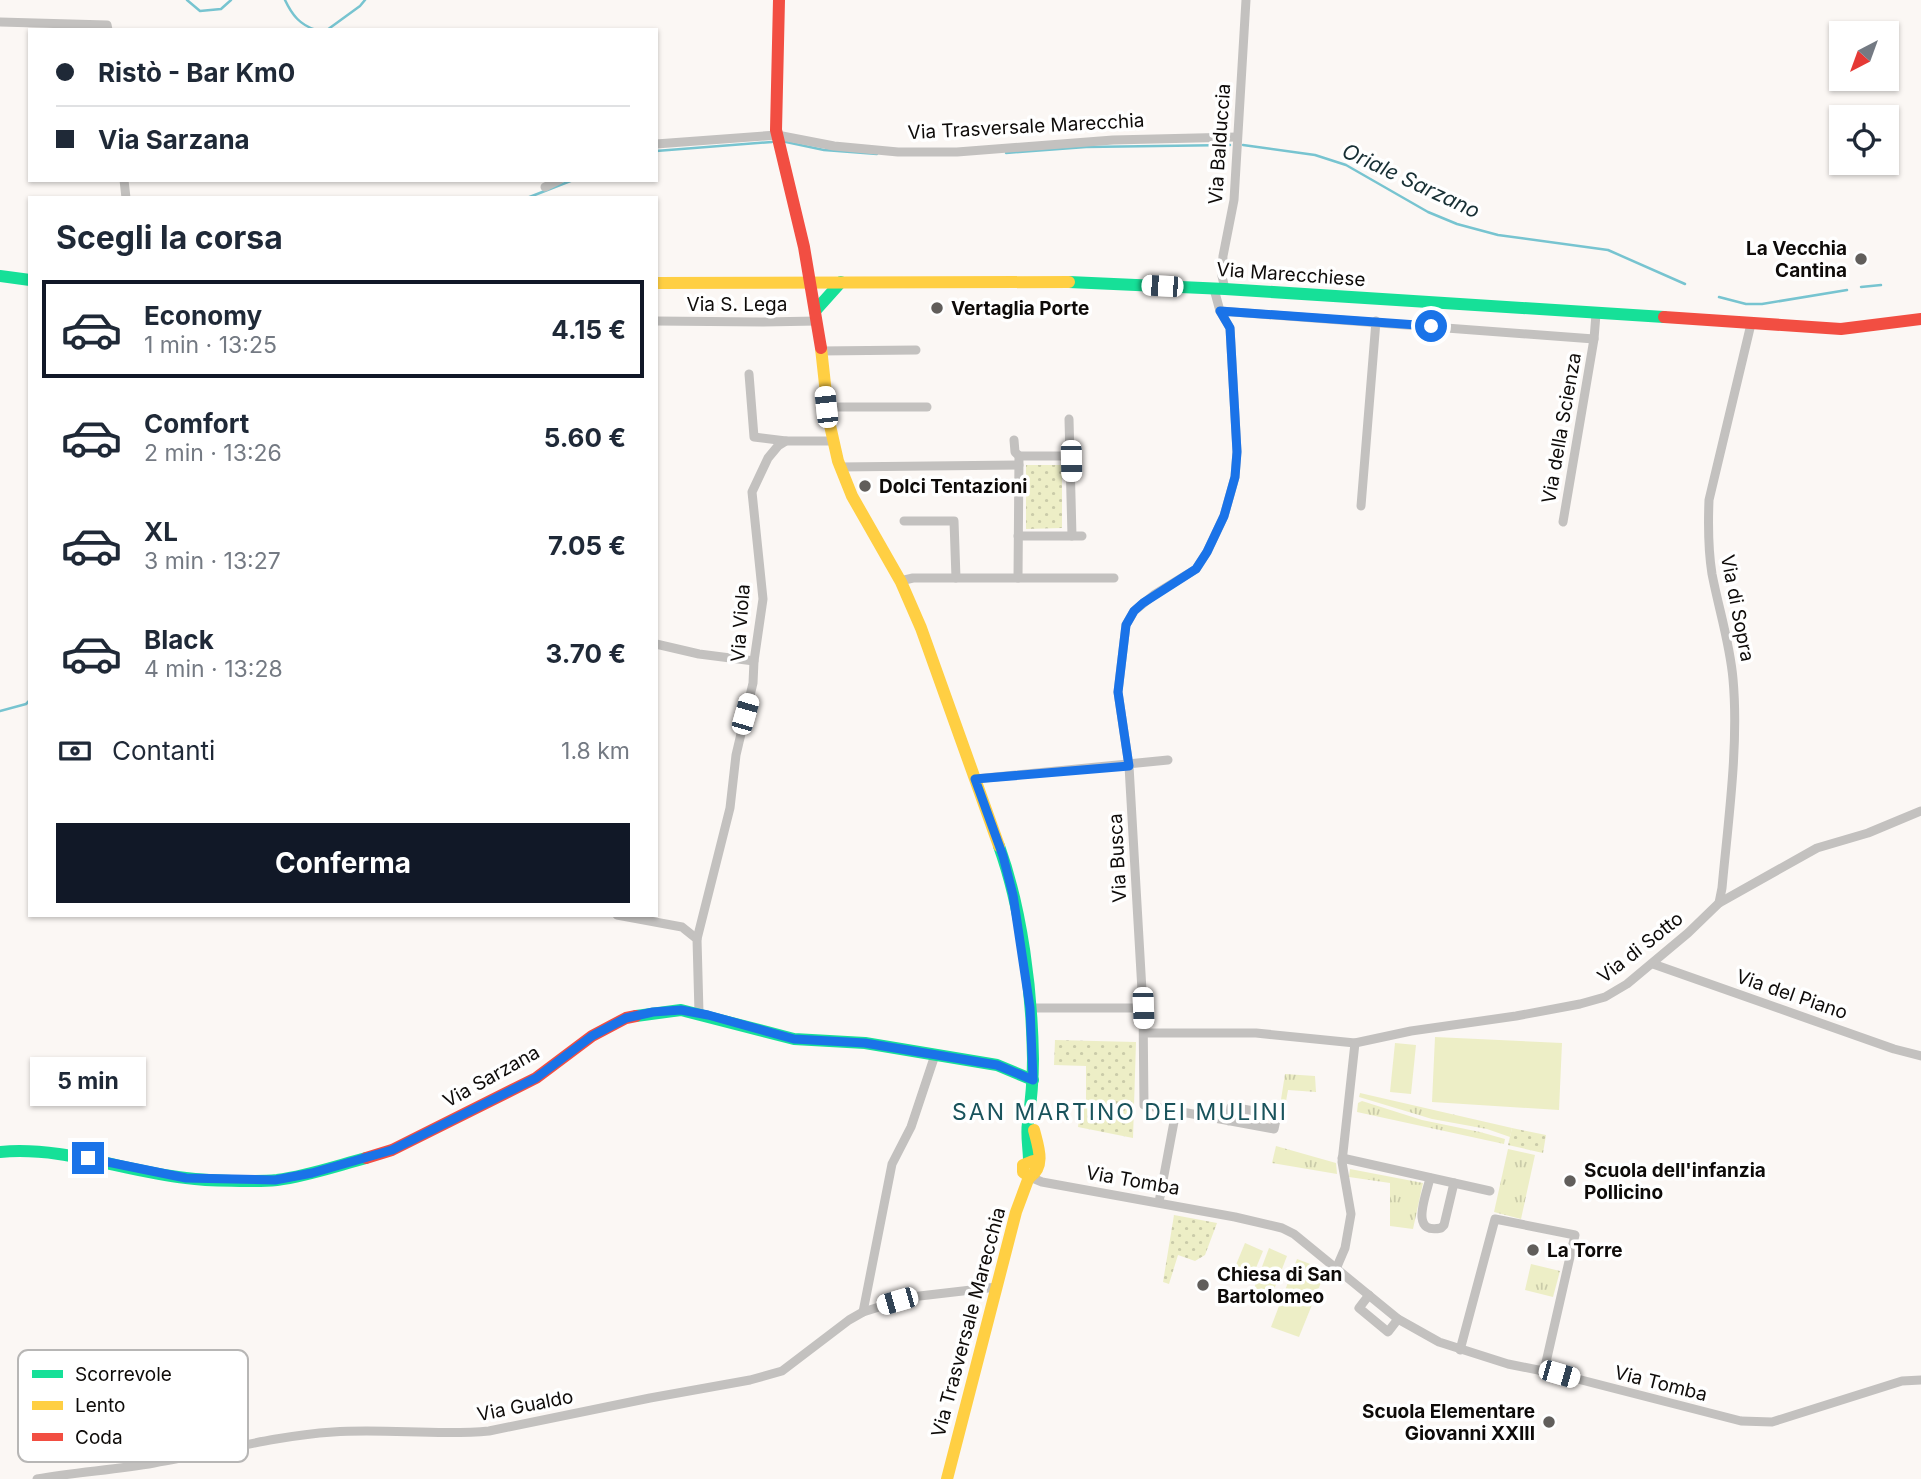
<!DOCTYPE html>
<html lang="it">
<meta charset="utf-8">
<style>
:root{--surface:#fff;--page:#f2f2f3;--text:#1f2937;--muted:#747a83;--line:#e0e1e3;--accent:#111827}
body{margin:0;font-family:Inter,sans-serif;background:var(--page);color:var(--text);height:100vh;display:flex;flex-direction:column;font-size:26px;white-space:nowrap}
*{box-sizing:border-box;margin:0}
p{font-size:23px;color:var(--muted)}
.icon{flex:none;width:38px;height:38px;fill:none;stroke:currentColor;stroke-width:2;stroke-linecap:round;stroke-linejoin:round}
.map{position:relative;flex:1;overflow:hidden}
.panel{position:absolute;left:28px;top:196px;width:630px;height:721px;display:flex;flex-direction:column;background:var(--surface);border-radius:0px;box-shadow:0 2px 5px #0004}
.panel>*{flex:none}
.hud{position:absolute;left:28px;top:28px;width:630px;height:154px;border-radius:0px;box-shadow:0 2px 5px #0004;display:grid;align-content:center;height:154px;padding:0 28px;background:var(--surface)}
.needle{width:46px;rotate:221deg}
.tools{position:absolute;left:1829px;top:21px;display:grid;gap:14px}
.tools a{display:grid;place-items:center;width:70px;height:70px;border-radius:0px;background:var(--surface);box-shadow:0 2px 5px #0004;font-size:35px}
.end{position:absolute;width:32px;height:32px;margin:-16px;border:9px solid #1a73e8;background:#fff;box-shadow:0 0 0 4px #fff}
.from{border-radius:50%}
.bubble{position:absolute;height:49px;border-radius:0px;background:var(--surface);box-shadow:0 2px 5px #0004;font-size:23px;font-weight:700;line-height:49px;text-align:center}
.car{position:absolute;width:21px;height:42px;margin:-21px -10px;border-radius:9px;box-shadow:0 0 5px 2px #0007;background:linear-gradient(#fff 24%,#345 0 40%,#fff 0 76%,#345 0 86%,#fff 0)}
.hud b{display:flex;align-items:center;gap:24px;height:66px;font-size:26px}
.hud b+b{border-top:2px solid var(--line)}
.hud i{width:18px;height:18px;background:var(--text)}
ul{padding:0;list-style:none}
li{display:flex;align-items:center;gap:21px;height:98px;margin:0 14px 10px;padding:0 14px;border:4px solid transparent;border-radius:0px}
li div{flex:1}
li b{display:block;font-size:26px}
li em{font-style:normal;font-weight:700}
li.on{border-color:var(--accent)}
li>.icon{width:63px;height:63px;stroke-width:1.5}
h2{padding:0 28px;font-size:32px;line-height:84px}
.pay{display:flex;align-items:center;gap:18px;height:77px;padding:0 28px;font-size:26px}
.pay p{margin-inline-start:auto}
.button{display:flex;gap:14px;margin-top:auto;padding:14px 28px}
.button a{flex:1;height:80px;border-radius:0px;background:var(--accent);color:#fff;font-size:28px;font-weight:700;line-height:80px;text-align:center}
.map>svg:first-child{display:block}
</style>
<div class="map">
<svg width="1921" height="1479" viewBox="0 0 1921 1479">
<defs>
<pattern id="grass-tufts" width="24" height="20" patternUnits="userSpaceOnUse" patternTransform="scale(1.75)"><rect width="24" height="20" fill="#edeec6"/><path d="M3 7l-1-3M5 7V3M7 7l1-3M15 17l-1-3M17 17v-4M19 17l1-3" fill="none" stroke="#cacba9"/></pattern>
<pattern id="park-dots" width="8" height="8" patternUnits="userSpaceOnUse" patternTransform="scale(1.75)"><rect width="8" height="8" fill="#edeec6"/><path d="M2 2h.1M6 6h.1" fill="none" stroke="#cacba9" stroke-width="1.8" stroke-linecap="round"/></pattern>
</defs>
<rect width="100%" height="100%" fill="#fbf7f4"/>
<g fill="url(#grass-tufts)">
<polygon points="1285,1074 1315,1076 1316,1092 1288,1090 1285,1107 1280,1106"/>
<polygon points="1360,1093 1512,1128 1510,1137 1487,1129 1432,1119 1359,1097"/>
<polygon points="1362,1101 1422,1120 1480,1132 1505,1139 1504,1144 1357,1112 1358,1103"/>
<polygon points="1276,1146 1336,1163 1337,1174 1272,1163"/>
<polygon points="1508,1149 1535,1155 1521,1219 1494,1212"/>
<polygon points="1350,1169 1423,1183 1413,1229 1390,1226 1390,1183 1349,1177"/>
<polygon points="1531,1264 1560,1271 1553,1297 1525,1290"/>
</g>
<g fill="url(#park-dots)">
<polygon points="1026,465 1062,465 1062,528 1026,529"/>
<polygon points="1055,1040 1136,1042 1133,1138 1078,1127 1081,1101 1086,1100 1086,1066 1054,1065"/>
<polygon points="1512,1128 1546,1135 1543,1153 1508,1145"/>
<polygon points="1174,1215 1217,1223 1205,1255 1195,1261 1178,1255 1169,1284 1163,1282"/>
</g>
<g fill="#edeec6">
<polygon points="1435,1037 1562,1043 1559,1110 1432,1102"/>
<polygon points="1395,1043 1416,1045 1411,1094 1390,1092"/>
<polygon points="1245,1243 1263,1251 1251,1280 1233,1272"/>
<polygon points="1269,1248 1287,1256 1272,1295 1254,1288"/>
<polygon points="1297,1259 1326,1270 1299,1337 1271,1327"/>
</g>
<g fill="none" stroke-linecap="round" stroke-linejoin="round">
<g stroke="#77c4d0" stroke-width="2.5">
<polyline points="187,0 200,11 221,9 231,0"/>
<path d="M285 0C292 15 300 25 316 30"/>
<polyline points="327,30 360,6 365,0"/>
<polyline points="786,142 824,150 877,154"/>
<polyline points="1243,145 1315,155 1346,165 1428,212 1457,224 1498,235 1608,250 1685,284"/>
<polyline points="656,151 772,142"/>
<polyline points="1006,153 1086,147 1230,145"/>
<polyline points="527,198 573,180"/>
<polyline points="1861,287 1881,285"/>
<polyline points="1719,297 1746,304 1762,304 1847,290"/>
<polyline points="0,711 26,704 30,700"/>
</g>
<g stroke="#c3c1bf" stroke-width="9">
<polyline points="0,22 107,25 108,30"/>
<polyline points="656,144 777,135 834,146 898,152 957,152 1113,140 1237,137"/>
<polyline points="124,180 126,198"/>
<polyline points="545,187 559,180"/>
<polyline points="1214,289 1220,311 1230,328 1237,451 1235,477 1224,516 1207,552 1196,569 1155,594 1134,611 1126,625 1118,692 1129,766 1143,1008 1144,1105 1274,1129 1277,1115 1231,1107 1229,1121"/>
<polyline points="1225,289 1222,276 1223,256 1234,200 1246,0"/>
<polyline points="1220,311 1594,339"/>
<polyline points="656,321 763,322 817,321"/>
<polyline points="820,351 916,350"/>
<polyline points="749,374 754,437 786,441"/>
<polyline points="826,407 927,407"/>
<polyline points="1069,419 1072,536"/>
<polyline points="1014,440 1015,452 1019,456 1018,578"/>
<polyline points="1019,456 1071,456"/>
<polyline points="840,467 1019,465"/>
<polyline points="1361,506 1376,321"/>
<polyline points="904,521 954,521 956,578"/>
<polyline points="1563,522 1594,339 1596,314"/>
<polyline points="1018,536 1082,536"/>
<polyline points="900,581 913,578 1114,578"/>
<polyline points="656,644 699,654 754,661"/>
<polyline points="975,779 1168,760"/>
<path d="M1719 903 1722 888C1728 822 1739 745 1733 679 1730 644 1719 610 1712 574 1708 549 1708 525 1709 500L1751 324"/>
<polyline points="617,915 682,927 697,939 699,1013"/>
<polyline points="697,939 730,808 736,755 753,683 754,661 763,599 752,492 768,458 778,446 786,441 832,441"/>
<polyline points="1653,964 1894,1049 1921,1056"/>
<polyline points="1030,1008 1143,1008"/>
<polyline points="1144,1033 1256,1033 1355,1043 1411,1031 1516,1016 1580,1004 1605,997 1627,984 1688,933 1719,903 1817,848 1868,833 1921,811"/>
<polyline points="1342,1158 1490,1191"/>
<polyline points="1030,1177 1042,1182 1235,1217 1282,1228 1294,1234 1398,1319 1439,1342 1508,1364 1558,1374 1741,1421 1772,1422 1902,1381 1921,1380"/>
<path d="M1430 1178C1426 1196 1409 1235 1441 1228L1444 1225 1454 1183"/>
<polyline points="1159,1202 1176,1111"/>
<polyline points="1336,1269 1345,1248 1351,1214 1342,1162 1355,1043"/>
<polyline points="1369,1295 1359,1308 1388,1332 1398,1319"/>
<polyline points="863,1312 892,1164 911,1127 935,1055"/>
<polyline points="1460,1350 1495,1219 1575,1235 1544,1371"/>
<path d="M37 1479C76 1472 115 1470 154 1463 214 1453 272 1436 333 1432 385 1428 437 1436 489 1431L650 1398 750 1380 782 1371 849 1320 863 1312 911 1297 997 1287"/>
</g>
<g stroke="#16e098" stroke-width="12">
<polyline points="0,276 30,280"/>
<polyline points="1069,282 1225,289 1664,317"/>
<polyline points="815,311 841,282"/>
<path d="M999 846C1022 910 1032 991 1033 1059 1033 1081 1031 1102 1028 1123 1026 1135 1029 1149 1029 1161"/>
<polyline points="636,1016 681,1010 794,1039 865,1043 997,1065 1033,1080"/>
<path d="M0 1152C63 1146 123 1171 186 1178 208 1181 255 1182 277 1180 307 1176 336 1166 366 1158"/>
</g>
<g stroke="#ffcf43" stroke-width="12">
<polyline points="656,283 1069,282"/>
<polyline points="821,348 829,421 838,461 852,496 901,582 921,628 999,846"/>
<path d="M1034 1130C1038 1146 1046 1166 1030 1177L1023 1172V1165L1033 1161 1038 1166"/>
<polyline points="947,1479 1016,1212 1029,1177"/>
</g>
<g stroke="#f24e42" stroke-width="12">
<polyline points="779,0 776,130 804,247 821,348"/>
<polyline points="1664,317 1841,329 1921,319"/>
<polyline points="366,1158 392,1150 536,1078 592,1036 626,1018 636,1016"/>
</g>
</g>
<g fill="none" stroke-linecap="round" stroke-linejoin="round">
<polyline stroke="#1a73e8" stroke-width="9" points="88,1158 186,1178 275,1180 312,1173 392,1150 536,1078 592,1036 626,1018 653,1012 681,1010 708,1015 794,1039 865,1043 997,1065 1033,1080 1030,1008 1013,895 1003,856 975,779 1129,766 1118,692 1126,625 1134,611 1143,603 1196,569 1207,552 1224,516 1235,477 1237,452 1230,328 1220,311 1431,326"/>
</g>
<g fill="#615e5b" stroke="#fff" stroke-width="2.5">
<circle cx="1861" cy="259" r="7"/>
<circle cx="937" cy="308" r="7"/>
<circle cx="865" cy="486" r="7"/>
<circle cx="1570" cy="1181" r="7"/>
<circle cx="1533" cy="1250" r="7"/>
<circle cx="1203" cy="1285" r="7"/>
<circle cx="1549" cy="1422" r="7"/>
</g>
<g text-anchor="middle" stroke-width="7" stroke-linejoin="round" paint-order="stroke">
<g font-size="19" fill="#0e0b09" stroke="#fff">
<text transform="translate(1026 126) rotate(-3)" y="7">Via Trasversale Marecchia</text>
<text transform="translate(1219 144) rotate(-86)" y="7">Via Balduccia</text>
<text transform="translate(1291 274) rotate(4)" y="7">Via Marecchiese</text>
<text x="737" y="311">Via S. Lega</text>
<text transform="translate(1561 428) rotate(-80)" y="7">Via della Scienza</text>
<text transform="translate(1738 608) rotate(79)" y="7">Via di Sopra</text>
<text transform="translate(740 623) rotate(-86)" y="7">Via Viola</text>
<text transform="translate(1117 858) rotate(-93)" y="7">Via Busca</text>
<text transform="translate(1640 947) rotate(-38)" y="7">Via di Sotto</text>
<text transform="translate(1792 994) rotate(19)" y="7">Via del Piano</text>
<text transform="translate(491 1076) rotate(-29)" y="7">Via Sarzana</text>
<text transform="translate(1133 1180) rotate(10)" y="7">Via Tomba</text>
<text transform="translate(968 1322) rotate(-75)" y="7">Via Trasversale Marecchia</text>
<text transform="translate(1661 1383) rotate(14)" y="7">Via Tomba</text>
<text transform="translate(525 1405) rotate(-11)" y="7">Via Gualdo</text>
</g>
<g font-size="19" font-weight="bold" fill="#0e0b09" stroke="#fff" text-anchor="start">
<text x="1847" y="255" text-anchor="end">La Vecchia<tspan x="1847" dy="22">Cantina</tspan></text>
<text x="951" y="315">Vertaglia Porte</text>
<text x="879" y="493">Dolci Tentazioni</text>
<text x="1584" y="1177">Scuola dell'infanzia<tspan x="1584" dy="22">Pollicino</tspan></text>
<text x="1547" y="1257">La Torre</text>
<text x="1217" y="1281">Chiesa di San<tspan x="1217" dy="22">Bartolomeo</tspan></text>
<text x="1535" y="1418" text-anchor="end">Scuola Elementare<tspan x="1535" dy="22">Giovanni XXIII</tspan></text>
</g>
<g font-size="21" font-style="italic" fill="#172f34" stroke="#fff">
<text transform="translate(1411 181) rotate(25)" y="7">Oriale Sarzano</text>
</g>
<g font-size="23" letter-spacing="2" fill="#19535c" stroke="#fff">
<text x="1120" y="1120">SAN MARTINO DEI MULINI</text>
</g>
</g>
<rect x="18" y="1350" width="230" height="112" rx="10" fill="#fff" stroke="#b7b6b5" stroke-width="2"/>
<rect x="32" y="1370" width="31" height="8" fill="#16e098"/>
<rect x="32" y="1401" width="31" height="9" fill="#ffcf43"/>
<rect x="32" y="1433" width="31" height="8" fill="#f24e42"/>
<g font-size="19" fill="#0e0b09">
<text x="75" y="1381">Scorrevole</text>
<text x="75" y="1412">Lento</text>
<text x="75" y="1444">Coda</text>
</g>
</svg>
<div class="tools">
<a><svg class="needle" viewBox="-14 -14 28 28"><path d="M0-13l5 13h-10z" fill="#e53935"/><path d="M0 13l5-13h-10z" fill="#747a83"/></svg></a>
<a><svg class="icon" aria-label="locate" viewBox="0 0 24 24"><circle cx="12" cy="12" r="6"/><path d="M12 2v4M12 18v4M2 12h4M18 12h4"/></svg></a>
</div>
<i class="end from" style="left:1431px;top:326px"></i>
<i class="end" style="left:88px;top:1158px"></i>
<div class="bubble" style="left:30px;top:1057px;width:116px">5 min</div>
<i class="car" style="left:1162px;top:286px;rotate:273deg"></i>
<i class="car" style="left:826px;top:407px;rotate:354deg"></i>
<i class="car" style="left:1071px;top:461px;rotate:179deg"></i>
<i class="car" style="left:745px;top:714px;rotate:16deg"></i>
<i class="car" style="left:1143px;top:1008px;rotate:178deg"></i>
<i class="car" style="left:897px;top:1301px;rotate:254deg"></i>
<i class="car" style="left:1559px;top:1374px;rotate:106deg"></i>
<div class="hud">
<b><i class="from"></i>Ristò - Bar Km0</b>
<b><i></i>Via Sarzana</b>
</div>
<section class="panel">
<h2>Scegli la corsa</h2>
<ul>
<li class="on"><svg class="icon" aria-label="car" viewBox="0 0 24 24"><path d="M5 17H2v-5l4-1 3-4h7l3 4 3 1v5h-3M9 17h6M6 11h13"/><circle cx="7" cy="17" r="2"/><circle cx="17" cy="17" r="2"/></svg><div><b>Economy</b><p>1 min · 13:25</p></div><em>4.15 €</em></li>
<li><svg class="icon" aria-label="car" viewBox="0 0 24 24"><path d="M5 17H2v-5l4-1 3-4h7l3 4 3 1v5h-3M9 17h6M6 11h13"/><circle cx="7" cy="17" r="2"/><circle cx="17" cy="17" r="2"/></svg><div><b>Comfort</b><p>2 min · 13:26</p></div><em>5.60 €</em></li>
<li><svg class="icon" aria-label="car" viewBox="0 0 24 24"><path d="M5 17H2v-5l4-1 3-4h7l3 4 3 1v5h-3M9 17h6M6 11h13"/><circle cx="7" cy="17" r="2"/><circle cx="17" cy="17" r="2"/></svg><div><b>XL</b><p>3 min · 13:27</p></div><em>7.05 €</em></li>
<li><svg class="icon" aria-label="car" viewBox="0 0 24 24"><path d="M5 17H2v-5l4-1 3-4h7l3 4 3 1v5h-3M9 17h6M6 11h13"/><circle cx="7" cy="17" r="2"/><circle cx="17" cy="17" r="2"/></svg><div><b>Black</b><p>4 min · 13:28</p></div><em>3.70 €</em></li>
</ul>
<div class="pay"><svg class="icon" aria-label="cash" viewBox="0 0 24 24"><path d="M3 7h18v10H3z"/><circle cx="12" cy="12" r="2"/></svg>Contanti<p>1.8 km</p></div>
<div class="button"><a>Conferma</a></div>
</section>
</div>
